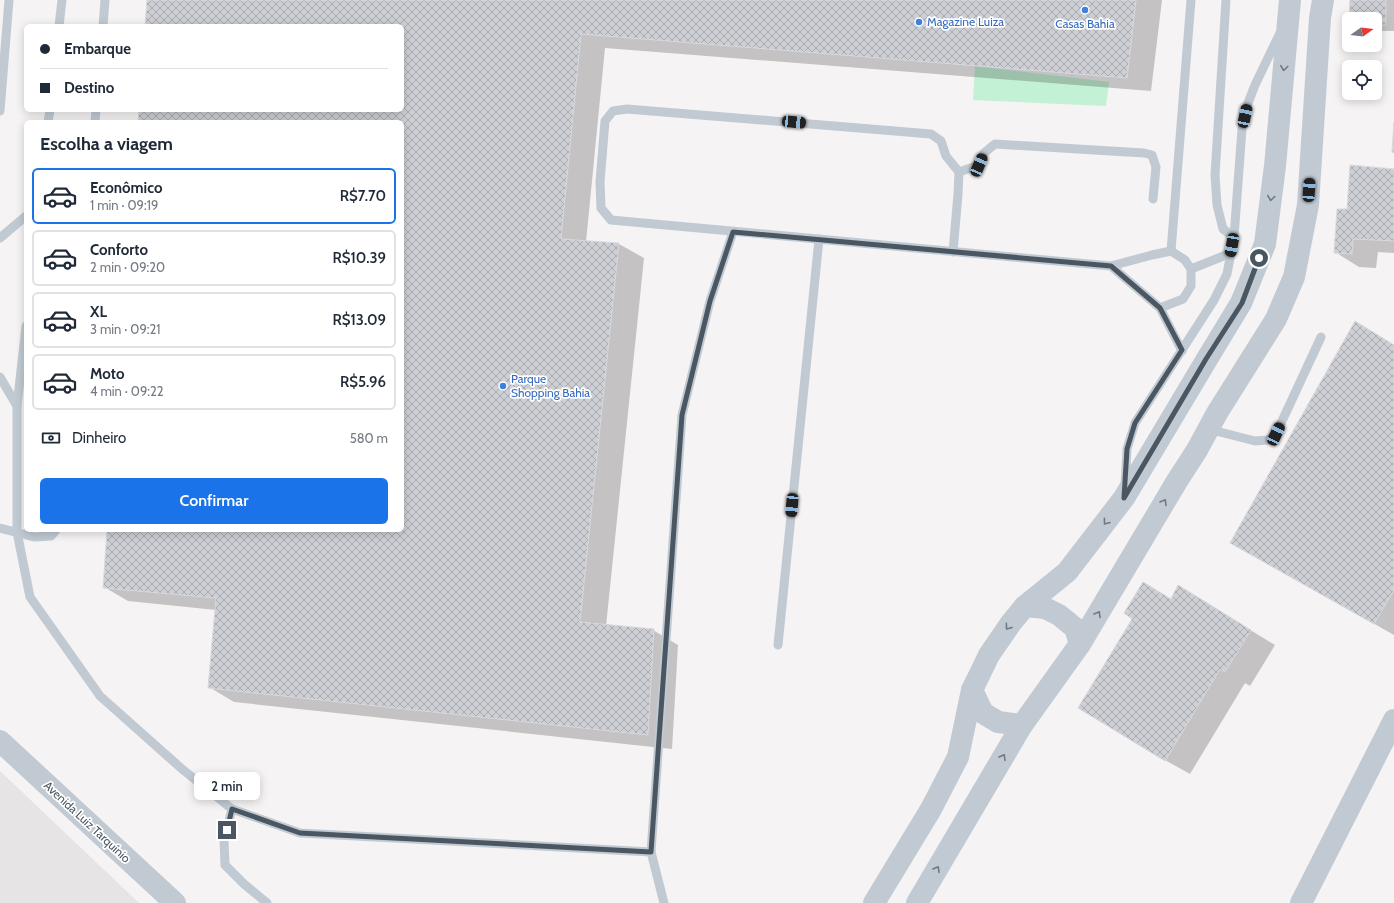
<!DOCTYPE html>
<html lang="pt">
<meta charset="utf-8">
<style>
:root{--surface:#fff;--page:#f2f2f3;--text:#1f2937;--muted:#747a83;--line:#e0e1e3;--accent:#1a73e8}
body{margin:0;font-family:Cabin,sans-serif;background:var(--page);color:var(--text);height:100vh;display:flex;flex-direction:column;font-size:15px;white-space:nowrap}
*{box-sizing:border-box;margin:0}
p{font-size:13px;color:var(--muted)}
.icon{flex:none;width:22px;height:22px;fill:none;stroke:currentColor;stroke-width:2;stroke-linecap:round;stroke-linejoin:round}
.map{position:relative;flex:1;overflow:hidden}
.panel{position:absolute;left:24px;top:120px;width:380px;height:412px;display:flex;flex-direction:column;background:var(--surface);border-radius:6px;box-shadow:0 2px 10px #0003}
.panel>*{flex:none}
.top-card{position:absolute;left:24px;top:24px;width:380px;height:88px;border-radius:6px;box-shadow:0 2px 10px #0003;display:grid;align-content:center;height:88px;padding:0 16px;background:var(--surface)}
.needle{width:26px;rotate:76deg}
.buttons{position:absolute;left:1342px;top:12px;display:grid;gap:8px}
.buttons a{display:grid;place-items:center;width:40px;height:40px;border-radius:6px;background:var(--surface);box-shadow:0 2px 10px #0003;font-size:20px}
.end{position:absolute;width:18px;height:18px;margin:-9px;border:5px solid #4a5661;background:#fff;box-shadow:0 0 0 2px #fff}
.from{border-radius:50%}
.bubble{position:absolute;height:28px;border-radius:6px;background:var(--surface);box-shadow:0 2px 10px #0003;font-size:13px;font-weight:600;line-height:28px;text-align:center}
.car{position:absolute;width:12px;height:24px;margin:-12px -6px;border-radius:5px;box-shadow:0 0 3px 1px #0007;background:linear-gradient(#222 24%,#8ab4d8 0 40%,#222 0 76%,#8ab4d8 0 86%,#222 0)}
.top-card b{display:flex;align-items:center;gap:14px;height:38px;font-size:15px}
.top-card b+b{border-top:1px solid var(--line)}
.top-card i{width:10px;height:10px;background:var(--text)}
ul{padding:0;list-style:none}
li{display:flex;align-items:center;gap:12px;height:56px;margin:0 8px 6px;padding:0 8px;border:2px solid var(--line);border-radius:6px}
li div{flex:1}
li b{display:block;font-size:15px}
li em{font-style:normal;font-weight:600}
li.active{border-color:var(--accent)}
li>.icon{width:36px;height:36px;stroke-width:1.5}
h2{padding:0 16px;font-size:18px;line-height:48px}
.pay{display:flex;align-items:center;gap:10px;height:44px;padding:0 16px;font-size:15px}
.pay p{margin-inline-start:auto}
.button{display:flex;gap:8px;margin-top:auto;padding:8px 16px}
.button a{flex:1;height:46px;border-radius:6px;background:var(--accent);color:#fff;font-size:16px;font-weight:600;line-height:46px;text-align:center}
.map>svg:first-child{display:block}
</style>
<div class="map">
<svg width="1394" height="903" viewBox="0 0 1394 903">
<defs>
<pattern id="building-cross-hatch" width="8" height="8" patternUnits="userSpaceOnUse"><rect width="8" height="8" fill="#cdcfd5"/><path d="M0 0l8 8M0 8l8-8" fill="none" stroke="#a8abb0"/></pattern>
</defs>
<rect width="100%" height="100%" fill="#f5f3f3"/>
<polygon fill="#e6e4e5" points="0,771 139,903 0,903"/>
<polygon fill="#c3f1d5" points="975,66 1109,82 1106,106 973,100"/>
<g fill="#0003">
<polygon points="148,0 1162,0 1151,91 605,48 586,242 619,244 644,258 606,626 653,630 678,645 672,749 234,702 209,687 216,610 128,601 104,587 108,530 402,530 402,122 139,122 140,110 402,110 402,26 146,26"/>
<polygon points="1351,0 1394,0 1394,31 1375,31 1375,19 1350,19"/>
<polygon points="1394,170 1394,253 1378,252 1376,268 1359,267 1335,252 1348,210"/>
<polygon points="1394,345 1394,635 1256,557"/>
<polygon points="1171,600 1203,601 1275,645 1250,686 1245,683 1190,774 1165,760"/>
</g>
<g fill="url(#building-cross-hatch)" stroke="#d7d9de">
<polygon points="147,0 1136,0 1127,78 581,34 561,239 619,243 580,622 654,629 648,735 208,688 216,598 103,588 107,530 402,530 402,122 138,122 139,110 402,110 402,26 145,26"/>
<polygon points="1350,0 1386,0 1386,25 1375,25 1375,19 1349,19"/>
<polygon points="1394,122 1394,153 1392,152"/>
<polygon points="1350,165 1394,169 1394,241 1353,239 1352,254 1334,253 1337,209 1347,209"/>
<polygon points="1355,321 1394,345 1394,590 1374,624 1230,543"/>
<polygon points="1143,582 1171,599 1178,585 1251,630 1225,672 1220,669 1165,761 1078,708 1132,619 1124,613"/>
</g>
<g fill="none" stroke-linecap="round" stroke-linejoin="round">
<g stroke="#c1cad2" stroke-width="9">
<polyline points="1226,0 1215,175 1217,205 1223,229 1234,237"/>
<polyline points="59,26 62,0"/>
<polyline points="103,26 105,0"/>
<polyline points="0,111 9,0"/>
<polyline points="48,122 50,110"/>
<polyline points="95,122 96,110"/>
<polyline points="959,172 979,165 984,153 995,144 1144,153 1152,155 1156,167 1153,199"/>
<polyline points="0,238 26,216"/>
<polyline points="1171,251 1191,0"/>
<polyline points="953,252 958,194 959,172 946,156 941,141 931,134 627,109 613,111 605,121 600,182 601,208 611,220 1111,266 1160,308 1182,351"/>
<polyline points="1111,266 1152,255 1171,251 1185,260 1191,269 1191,286 1183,299 1160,308"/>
<polyline points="1191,269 1231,253"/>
<polyline points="26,326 17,406 17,532 30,597 100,696 182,769 232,809 300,833 651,852"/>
<polyline points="0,377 17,406"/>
<polyline points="1208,429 1255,441 1268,440 1276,434 1321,337"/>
<polyline points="1125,486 1127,449 1135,423 1214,300 1227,274 1234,237 1242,129 1248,103 1255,85 1280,33"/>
<polyline points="0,528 34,537 51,536 56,530"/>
<polyline points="778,645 819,239"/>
<polyline points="232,809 224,840 225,865 244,884 267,903"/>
<polyline points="664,903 651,852 682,415 710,301 733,232"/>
</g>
<g stroke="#c1cad2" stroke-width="22">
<polyline points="1025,606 1045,608 1059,615 1075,628 1080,644"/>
<polyline points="972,690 983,713 998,722 1022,725"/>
<polyline points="0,741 175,903"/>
<polyline points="874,903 931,809 958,757 972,690 989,655 1011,623 1025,606 1067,572 1124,498 1207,359 1241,303 1265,244 1275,166 1290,0"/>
<polyline points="917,903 1022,725 1080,644 1177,481 1197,450 1217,413 1276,319 1294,277 1308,205 1320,18 1323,0"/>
<polyline points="1301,903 1394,720"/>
</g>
</g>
<defs><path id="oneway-chevron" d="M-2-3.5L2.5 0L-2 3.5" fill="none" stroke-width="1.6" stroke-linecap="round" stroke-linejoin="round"/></defs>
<g stroke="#6e7983">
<use href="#oneway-chevron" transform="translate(1284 68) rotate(97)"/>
<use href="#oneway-chevron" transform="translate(1271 198) rotate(98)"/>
<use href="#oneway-chevron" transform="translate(1164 502) rotate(-59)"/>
<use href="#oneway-chevron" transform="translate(1106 522) rotate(127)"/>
<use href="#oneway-chevron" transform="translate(1098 614) rotate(-59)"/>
<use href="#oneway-chevron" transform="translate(1008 627) rotate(126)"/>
<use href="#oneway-chevron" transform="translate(1003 757) rotate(-60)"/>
<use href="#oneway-chevron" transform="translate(937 869) rotate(-60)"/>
</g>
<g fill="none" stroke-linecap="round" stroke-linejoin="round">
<polyline stroke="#4a5661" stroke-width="5" points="227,830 232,809 300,833 651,852 682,415 710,301 733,232 1111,266 1160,308 1182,350 1135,423 1127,449 1124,498 1206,359 1242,303 1259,258"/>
</g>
<g fill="#3f7fe0" stroke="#fff" stroke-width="1.5">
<circle cx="1085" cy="10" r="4"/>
<circle cx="919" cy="22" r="4"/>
<circle cx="503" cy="386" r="4"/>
</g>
<g text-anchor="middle" stroke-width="3.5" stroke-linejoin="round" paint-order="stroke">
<g font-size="12" fill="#366cbe" stroke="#fff" text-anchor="start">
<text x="927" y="26">Magazine Luiza</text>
<text x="1085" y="28" text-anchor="middle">Casas Bahia</text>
<text x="511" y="383">Parque<tspan x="511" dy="14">Shopping Bahia</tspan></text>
</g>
<g font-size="12" fill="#4a5661" stroke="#fff">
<text transform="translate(87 822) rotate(43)" y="4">Avenida Luiz Tarquínio</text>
</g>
</g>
</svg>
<div class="buttons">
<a><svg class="needle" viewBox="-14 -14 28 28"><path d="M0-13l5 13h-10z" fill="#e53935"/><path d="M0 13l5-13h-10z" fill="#747a83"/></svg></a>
<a><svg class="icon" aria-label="locate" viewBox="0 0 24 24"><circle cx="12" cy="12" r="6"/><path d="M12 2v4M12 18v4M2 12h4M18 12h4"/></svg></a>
</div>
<i class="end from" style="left:1259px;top:258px"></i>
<i class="end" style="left:227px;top:830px"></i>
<div class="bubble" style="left:194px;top:772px;width:66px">2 min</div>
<i class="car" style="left:1245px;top:116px;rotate:12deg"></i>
<i class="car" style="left:794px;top:122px;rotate:95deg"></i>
<i class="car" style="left:979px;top:165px;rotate:23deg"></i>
<i class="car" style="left:1309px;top:190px;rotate:4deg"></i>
<i class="car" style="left:1232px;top:245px;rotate:190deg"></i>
<i class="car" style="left:1276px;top:434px;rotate:25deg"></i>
<i class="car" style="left:792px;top:505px;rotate:185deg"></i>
<div class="top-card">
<b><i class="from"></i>Embarque</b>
<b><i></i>Destino</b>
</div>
<section class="panel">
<h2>Escolha a viagem</h2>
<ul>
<li class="active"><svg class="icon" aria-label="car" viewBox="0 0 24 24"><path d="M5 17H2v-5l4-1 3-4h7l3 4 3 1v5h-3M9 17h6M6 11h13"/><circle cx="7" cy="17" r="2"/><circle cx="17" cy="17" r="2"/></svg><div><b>Econômico</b><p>1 min · 09:19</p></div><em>R$7.70</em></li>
<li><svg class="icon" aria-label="car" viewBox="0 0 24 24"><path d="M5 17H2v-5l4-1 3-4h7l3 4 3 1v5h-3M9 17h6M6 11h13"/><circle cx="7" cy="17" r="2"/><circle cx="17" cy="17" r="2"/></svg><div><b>Conforto</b><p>2 min · 09:20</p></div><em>R$10.39</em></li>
<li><svg class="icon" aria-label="car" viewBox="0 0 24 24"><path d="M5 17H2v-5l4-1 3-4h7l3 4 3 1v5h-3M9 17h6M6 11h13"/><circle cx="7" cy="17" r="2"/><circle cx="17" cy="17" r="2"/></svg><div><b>XL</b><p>3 min · 09:21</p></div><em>R$13.09</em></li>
<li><svg class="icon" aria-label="car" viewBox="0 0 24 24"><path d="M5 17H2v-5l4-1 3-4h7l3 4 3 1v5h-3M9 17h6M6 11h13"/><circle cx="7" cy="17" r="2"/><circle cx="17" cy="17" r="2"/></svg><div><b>Moto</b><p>4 min · 09:22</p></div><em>R$5.96</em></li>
</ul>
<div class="pay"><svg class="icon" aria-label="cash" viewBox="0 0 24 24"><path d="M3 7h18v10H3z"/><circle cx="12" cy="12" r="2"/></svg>Dinheiro<p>580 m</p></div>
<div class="button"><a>Confirmar</a></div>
</section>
</div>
